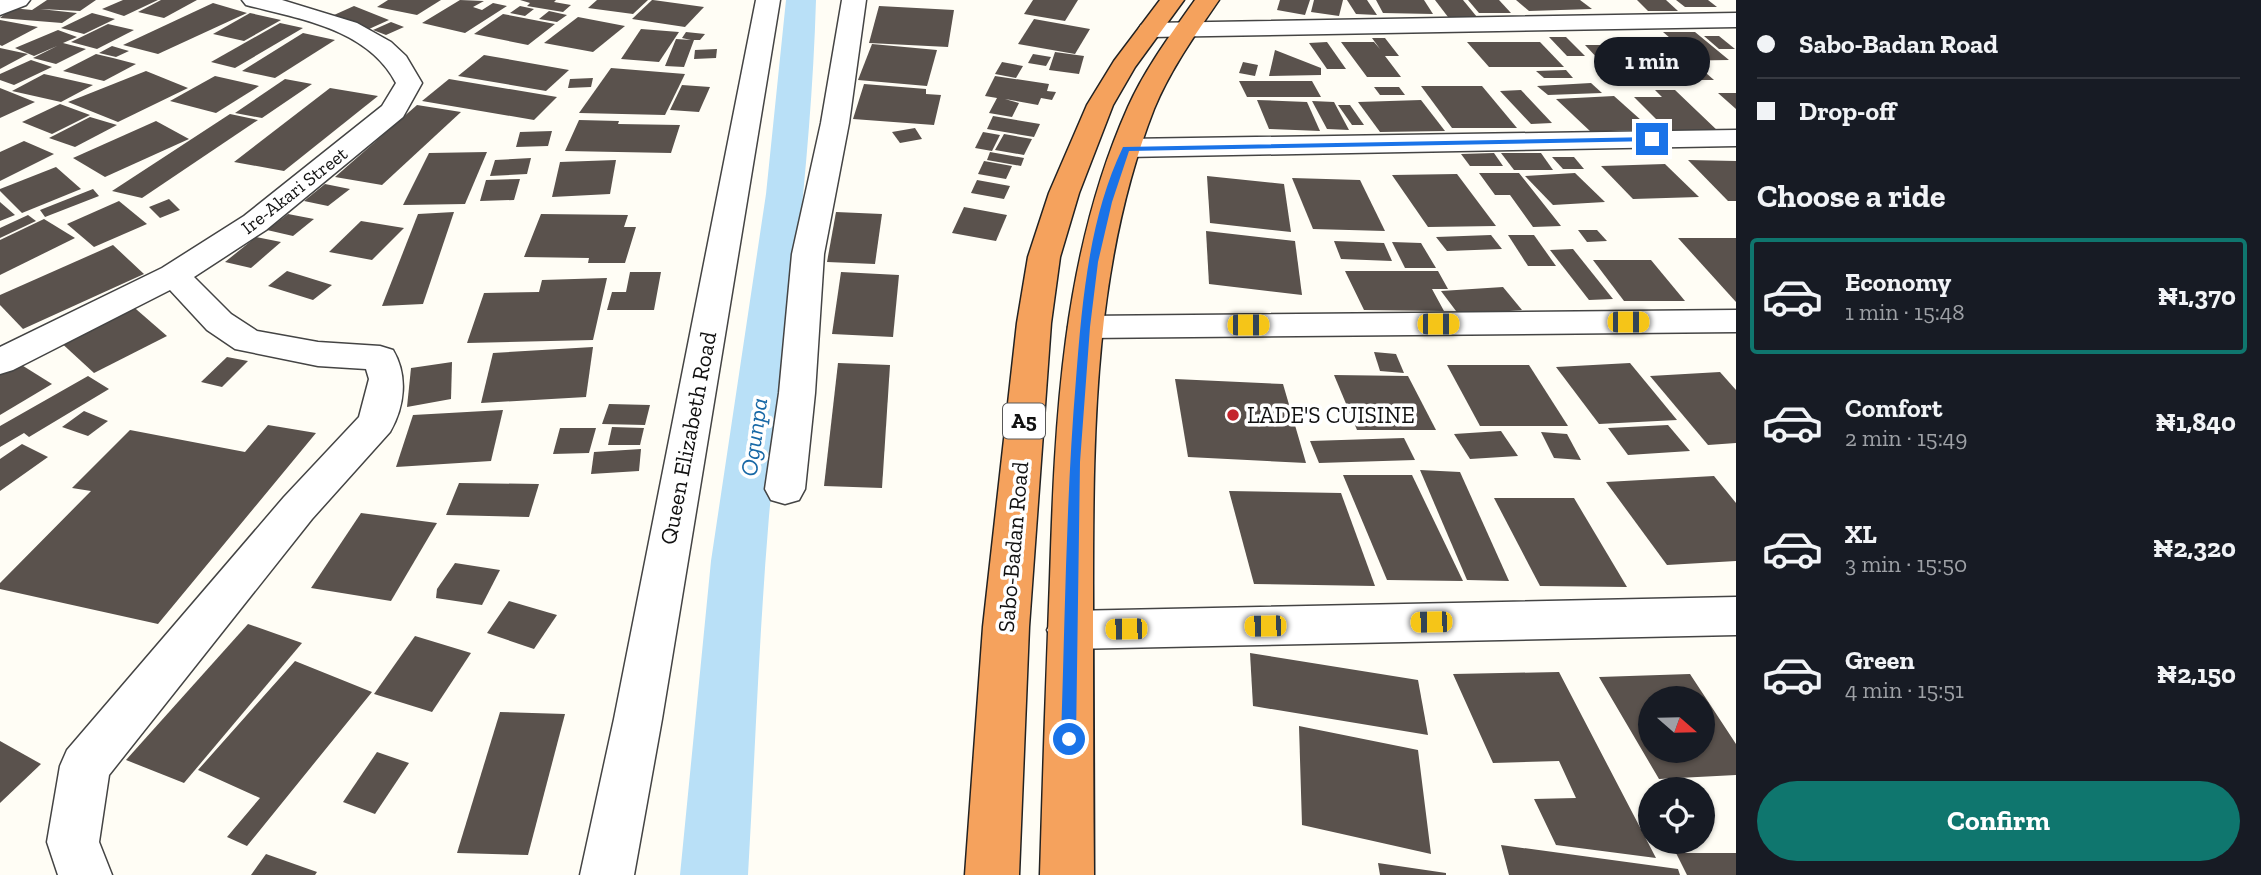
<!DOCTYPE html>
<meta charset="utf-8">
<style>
:root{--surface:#171b24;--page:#20242c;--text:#f1f3f6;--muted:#9ea1a6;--line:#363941;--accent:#0f766e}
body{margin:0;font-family:"Zilla Slab",serif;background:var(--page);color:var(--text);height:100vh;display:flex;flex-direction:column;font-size:26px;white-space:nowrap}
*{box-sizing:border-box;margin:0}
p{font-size:23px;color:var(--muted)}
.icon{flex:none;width:38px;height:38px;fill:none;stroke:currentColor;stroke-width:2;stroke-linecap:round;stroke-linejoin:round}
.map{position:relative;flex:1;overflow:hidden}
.sheet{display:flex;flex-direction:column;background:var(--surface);width:525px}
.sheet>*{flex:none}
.guide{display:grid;align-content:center;height:154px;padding:0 21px;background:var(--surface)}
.needle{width:46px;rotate:110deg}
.fabs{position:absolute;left:1638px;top:686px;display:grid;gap:14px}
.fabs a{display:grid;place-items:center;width:77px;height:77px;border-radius:50%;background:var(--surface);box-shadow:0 2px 5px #0004;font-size:35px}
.end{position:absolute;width:32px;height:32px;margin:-16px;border:9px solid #1a73e8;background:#fff;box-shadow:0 0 0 4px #fff}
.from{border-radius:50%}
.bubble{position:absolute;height:49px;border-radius:24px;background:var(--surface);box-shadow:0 2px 5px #0004;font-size:23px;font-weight:700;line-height:49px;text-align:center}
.car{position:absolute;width:21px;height:42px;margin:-21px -10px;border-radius:9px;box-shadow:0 0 5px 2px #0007;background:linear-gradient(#f5c518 24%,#345 0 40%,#f5c518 0 76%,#345 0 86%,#f5c518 0)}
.guide b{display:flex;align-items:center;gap:24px;height:66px;font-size:26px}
.guide b+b{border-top:2px solid var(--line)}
.guide i{width:18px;height:18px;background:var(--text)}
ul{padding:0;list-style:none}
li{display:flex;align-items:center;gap:21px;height:116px;margin:0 14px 10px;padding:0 7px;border:4px solid transparent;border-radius:7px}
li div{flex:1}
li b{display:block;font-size:26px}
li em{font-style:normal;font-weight:700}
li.on{border-color:var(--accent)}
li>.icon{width:63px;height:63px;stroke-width:1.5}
h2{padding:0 21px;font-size:32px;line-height:84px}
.action{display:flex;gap:14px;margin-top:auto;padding:14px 21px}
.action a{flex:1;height:80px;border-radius:42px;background:var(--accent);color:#fff;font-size:28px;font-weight:700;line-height:80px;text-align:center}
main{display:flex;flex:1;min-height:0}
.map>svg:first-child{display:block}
</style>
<main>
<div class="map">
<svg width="1736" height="875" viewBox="0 0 1736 875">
<rect width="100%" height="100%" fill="#fffdf5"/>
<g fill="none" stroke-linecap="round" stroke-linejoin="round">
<path fill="#b9e0f7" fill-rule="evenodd" d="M786 0H816C811 173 785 344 769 516 759 635 755 755 748 875H680L711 561 766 194Z"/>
</g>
<g fill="#5a524d" fill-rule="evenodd">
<polygon points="47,0 96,0 80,11 40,9 77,13 62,23 0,18 12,8 32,10"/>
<polygon points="123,0 158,0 124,16 102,9"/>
<polygon points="161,0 197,0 164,18 138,12"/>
<polygon points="388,0 441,0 417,15 377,7"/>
<polygon points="460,0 484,1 473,7 482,10 493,3 507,6 465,33 422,23"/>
<polygon points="520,0 556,0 554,2 571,5 563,12 527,6 530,3"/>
<polygon points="597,0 648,0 633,14 588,8"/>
<polygon points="652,0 653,0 704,7 685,27 632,19"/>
<polygon points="1033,0 1078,0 1065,21 1024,14"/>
<polygon points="1280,0 1310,0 1305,15 1277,10"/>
<polygon points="1314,0 1343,0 1339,16 1311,12"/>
<polygon points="1347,0 1367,0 1377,15 1356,14"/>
<polygon points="1376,0 1424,0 1433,14 1383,13"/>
<polygon points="1435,0 1463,0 1477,17 1448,17"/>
<polygon points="1468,0 1499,0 1511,13 1479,13"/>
<polygon points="1516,0 1580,0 1592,9 1529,11"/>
<polygon points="1637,0 1666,0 1678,11 1648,11"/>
<polygon points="1676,0 1708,0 1717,7 1685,7"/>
<polygon points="213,3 247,13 158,54 123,45"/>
<polygon points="354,6 389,20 369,29 334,15"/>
<polygon points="520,6 534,9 525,16 510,13"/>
<polygon points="879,6 954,10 948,47 869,43"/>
<polygon points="549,11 567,15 557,22 539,19"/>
<polygon points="92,13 115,19 84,34 61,28"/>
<polygon points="250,13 281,20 244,41 213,34"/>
<polygon points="503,14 555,24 528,45 474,34"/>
<polygon points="578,17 625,26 593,52 544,43"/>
<polygon points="1034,19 1090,29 1075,54 1018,44"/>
<polygon points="0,20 38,27 2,46 0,45"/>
<polygon points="391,22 404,27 386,35 373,30"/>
<polygon points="280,23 303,28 235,68 211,62"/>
<polygon points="108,24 134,30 97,49 71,42"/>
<polygon points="641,29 679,32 659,62 621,59"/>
<polygon points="58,30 77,37 63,43 86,49 56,64 33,58 57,46 34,56 15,48"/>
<polygon points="686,32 705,34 700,40 694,40 684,67 665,66 676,39 691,40 682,38"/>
<polygon points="1663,32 1695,32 1729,60 1667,61 1642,38 1670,38"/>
<polygon points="303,33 335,40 275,78 242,71"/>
<polygon points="1704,36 1719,36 1735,49 1719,49"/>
<polygon points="1549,37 1566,37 1585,56 1567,56"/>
<polygon points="1372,38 1385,38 1399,56 1385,56 1401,77 1367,77 1341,42 1374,42 1380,49"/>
<polygon points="1327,42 1346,69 1327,69 1309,43"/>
<polygon points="1467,42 1540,42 1564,67 1489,67"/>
<polygon points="872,44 937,50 927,86 858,80"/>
<polygon points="1585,45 1642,45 1675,78 1615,77"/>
<polygon points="112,46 122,49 129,51 116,57 99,53"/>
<polygon points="0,48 28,54 0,69"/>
<polygon points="717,49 716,58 694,59 695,50"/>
<polygon points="1275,50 1321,68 1321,75 1269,76"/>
<polygon points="1055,52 1084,56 1079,74 1049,70"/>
<polygon points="96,54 113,58 136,64 104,81 63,71"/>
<polygon points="1033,54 1051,57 1046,66 1028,63"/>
<polygon points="484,55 569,70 546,91 458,76"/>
<polygon points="31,60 52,67 14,85 0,80 0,74"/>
<polygon points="1002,62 1023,66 1016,78 995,74"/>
<polygon points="1243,62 1258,65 1255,76 1239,73"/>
<polygon points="1671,65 1698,66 1714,80 1687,80"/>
<polygon points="611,68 685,74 665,115 579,113"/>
<polygon points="1566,70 1573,78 1544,78 1536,71"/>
<polygon points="146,71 188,88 118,122 68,102"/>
<polygon points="44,74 93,85 61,102 12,91"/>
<polygon points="215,76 259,86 216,113 170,101"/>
<polygon points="995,76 1049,84 1047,91 1056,92 1052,100 1041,98 1038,105 1005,99 1019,103 1012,117 989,113 997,98 985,96"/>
<polygon points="593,78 591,87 568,88 570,79"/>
<polygon points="285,79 312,84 262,118 235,113"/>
<polygon points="449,79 557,97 534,120 422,101"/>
<polygon points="1239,81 1312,81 1321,97 1247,97"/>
<polygon points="1591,83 1602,93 1548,95 1537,86"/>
<polygon points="864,84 926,89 926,94 941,95 934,125 853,119"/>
<polygon points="682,85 710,87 699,112 670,110"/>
<polygon points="1421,86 1482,86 1517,128 1452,128"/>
<polygon points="1374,87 1399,87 1405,95 1380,95"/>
<polygon points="0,88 35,102 0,118"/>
<polygon points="330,88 378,96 284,171 234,162"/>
<polygon points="1521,90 1552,123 1531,124 1500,91"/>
<polygon points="1655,90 1675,90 1720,133 1669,132 1634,97 1662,97"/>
<polygon points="1718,93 1736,93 1736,109"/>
<polygon points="1614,96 1651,129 1591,132 1556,99"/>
<polygon points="1257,100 1307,102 1320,131 1269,129"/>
<polygon points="1421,100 1445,131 1380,132 1358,102"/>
<polygon points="1312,101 1334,102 1349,130 1327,129"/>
<polygon points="60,104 90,115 52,134 22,122"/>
<polygon points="417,105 461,112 382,185 335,177"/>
<polygon points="1338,105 1350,105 1364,125 1352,125"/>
<polygon points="230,114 258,120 142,198 112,191"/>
<polygon points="993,116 1040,124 1034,137 987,129"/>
<polygon points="90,117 117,125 75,147 49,138"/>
<polygon points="579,120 619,121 618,124 680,125 671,153 565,151"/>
<polygon points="156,121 189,139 105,177 73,158"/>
<polygon points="915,128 922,139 900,143 892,132"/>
<polygon points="552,131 548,146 516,147 520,132"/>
<polygon points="983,132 1000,135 992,151 975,148"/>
<polygon points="1004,134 1032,139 1024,155 995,150"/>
<polygon points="24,141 54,154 0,181 0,152"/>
<polygon points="487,152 465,204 403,205 429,153"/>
<polygon points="990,152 1024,158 1021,166 987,160"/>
<polygon points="1494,153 1503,166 1470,166 1461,154"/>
<polygon points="1501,153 1541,153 1553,170 1514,170"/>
<polygon points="1552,157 1574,157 1584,169 1563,169"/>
<polygon points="531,158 527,174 490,176 495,160"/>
<polygon points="616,160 610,194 552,197 560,162"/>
<polygon points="1688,160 1736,161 1736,201 1728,201"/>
<polygon points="984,161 1012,166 1006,179 978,174"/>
<polygon points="1665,164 1699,197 1633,199 1601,166"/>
<polygon points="56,167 81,189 22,213 0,191 0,189"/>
<polygon points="1479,173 1519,173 1561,226 1533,227 1510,195 1495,195"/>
<polygon points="1575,173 1605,202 1553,205 1525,176"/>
<polygon points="1457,174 1496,226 1428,227 1392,175"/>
<polygon points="1207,176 1284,184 1291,232 1210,223"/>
<polygon points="1292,178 1360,180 1385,231 1313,229"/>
<polygon points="520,179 514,200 480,201 486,180"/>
<polygon points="977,180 1010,186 1004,199 971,193"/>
<polygon points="325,184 350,189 328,206 304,201"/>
<polygon points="93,189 99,196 45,217 40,210"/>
<polygon points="169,199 180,210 160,218 149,207"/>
<polygon points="119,201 147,224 94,247 67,224"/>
<polygon points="0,202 15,215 0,221"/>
<polygon points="964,207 1007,215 996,241 952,233"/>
<polygon points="454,212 423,304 382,306 418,214"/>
<polygon points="836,212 882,214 875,264 827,262"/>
<polygon points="288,214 314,219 293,236 267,230"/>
<polygon points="541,214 628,215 624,227 636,227 625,263 588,263 589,258 524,257"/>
<polygon points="28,215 36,221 0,238 0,228"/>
<polygon points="44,219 75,238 0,275 0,240"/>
<polygon points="361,221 404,228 372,260 329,252"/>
<polygon points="1578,230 1597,230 1607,241 1587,242"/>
<polygon points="1206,231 1295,241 1302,295 1209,284"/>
<polygon points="1491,235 1502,249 1447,251 1436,237"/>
<polygon points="1508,235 1534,235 1556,266 1528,266"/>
<polygon points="256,237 281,242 251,268 225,262"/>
<polygon points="1678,238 1736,238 1736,302"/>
<polygon points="1334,241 1384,243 1392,261 1341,259"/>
<polygon points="1392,242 1421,243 1436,268 1405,268"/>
<polygon points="113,245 144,274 23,329 0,305 0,295"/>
<polygon points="1573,249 1613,299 1589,300 1550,250"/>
<polygon points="1593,260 1651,260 1685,301 1624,301"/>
<polygon points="287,271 332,285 313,300 268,286"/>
<polygon points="1345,271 1438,271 1448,289 1432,289 1444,311 1364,310"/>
<polygon points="630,272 661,272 654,310 607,310 612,292 626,292"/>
<polygon points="841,272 899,275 893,337 832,334"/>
<polygon points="607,278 593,340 467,343 484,293 539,292 542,280"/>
<polygon points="1503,287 1522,310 1459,315 1441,291"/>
<polygon points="129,303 167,336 94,373 57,339"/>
<polygon points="593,347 586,397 481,403 493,353"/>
<polygon points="1374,352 1396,354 1404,373 1380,371"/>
<polygon points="227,357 248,361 222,387 201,382"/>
<polygon points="12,359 52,384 0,415 0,366"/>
<polygon points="452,362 451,399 407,407 411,368"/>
<polygon points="838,363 890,365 882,488 824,486"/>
<polygon points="1630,363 1677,420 1599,424 1556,367"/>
<polygon points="1447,365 1529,365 1568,426 1480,426"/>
<polygon points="1720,372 1736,390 1736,443 1708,445 1650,376"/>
<polygon points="1334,375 1408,376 1436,430 1357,430"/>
<polygon points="88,376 109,389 29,437 24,433 0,447 0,426"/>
<polygon points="1175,379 1283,384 1306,463 1188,457"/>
<polygon points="609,404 650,405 645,425 602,424"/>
<polygon points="503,410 491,461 396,467 413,415"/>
<polygon points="84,411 108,421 88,436 62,427"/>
<polygon points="268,425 316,433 158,624 0,589 0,583 91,491 72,488 130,430 245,452"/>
<polygon points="1668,425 1690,451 1628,455 1608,428"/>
<polygon points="612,427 644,428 640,445 608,445"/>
<polygon points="560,428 596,428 589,453 553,454"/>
<polygon points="1501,431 1518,456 1470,459 1454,434"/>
<polygon points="1541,432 1567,434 1581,460 1554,458"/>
<polygon points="1404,438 1415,460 1319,463 1310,441"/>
<polygon points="22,444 48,457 0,491 0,459"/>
<polygon points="641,449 639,471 591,474 594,452"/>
<polygon points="1420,470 1460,472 1509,581 1467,580"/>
<polygon points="1343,475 1412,475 1463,581 1387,580"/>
<polygon points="1714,476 1736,503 1736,561 1667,565 1606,482"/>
<polygon points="459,483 539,484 529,517 446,515"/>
<polygon points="1229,491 1341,493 1375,586 1254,584"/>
<polygon points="1494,498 1574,498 1627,587 1540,586"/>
<polygon points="361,513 437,523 391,601 311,588"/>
<polygon points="455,563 500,570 482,605 436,598 437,589"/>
<polygon points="509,601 557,615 534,649 487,633"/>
<polygon points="248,624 302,643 184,783 126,760"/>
<polygon points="415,636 471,653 432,712 374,694"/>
<polygon points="1250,653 1418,680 1428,735 1253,706"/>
<polygon points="295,661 372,692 247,846 227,837 260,798 198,770"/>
<polygon points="1559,672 1656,858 1556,845 1534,799 1576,798 1559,761 1493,763 1453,674"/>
<path d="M1690 674 1736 744V775L1659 779 1599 677ZM1650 698H1703V751H1650Z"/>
<polygon points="500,712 565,714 528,855 457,853"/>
<polygon points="1299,726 1418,750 1431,854 1302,825"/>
<polygon points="0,741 41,764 0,803"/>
<polygon points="377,752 409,763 375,814 343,802"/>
<polygon points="1501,845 1678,869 1680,875 1509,875"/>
<polygon points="1676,853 1736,853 1736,875 1687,875"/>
<polygon points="266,854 317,872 315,875 251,875"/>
<polygon points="1378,863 1446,873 1446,875 1380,875"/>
</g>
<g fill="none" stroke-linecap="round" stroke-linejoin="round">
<g stroke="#444" stroke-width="3">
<g id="street">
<polygon points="0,0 30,0 26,5 0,15"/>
<path d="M242 0H282L357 23 391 42 406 56 422 83 403 117 266 230 194 277 231 314 257 331 318 342 380 346 393 350C408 375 405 406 390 432L312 519 109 775 99 842 112 875H58L47 842 60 766 67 750 284 497 359 417 369 379 366 369 318 366 235 349 207 330 170 290 13 370 0 374V347L162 268 244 216 382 106 396 83C368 29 300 19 246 5Z"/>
<polygon points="756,0 780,0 662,719 634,875 580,875 614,719"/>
<polygon points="842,0 866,0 849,123 824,254 815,393 805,489 799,500 785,504 771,500 765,489 779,393 792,254 821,123"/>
<polygon points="1736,13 1736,27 1150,37 1141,35 1138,30 1141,25 1150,23"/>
<polygon points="1736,130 1736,146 1126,157 1116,154 1112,148 1116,142 1126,139"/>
<polygon points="1736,310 1736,332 1085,338 1073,335 1068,327 1073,319 1085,316"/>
<polygon points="1736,597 1736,635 1070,649 1054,643 1047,630 1054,617 1070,611"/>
</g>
</g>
<g stroke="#222" stroke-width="3">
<g id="highway">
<polygon points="1160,0 1184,0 1135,67 1113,105 1079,193 1060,257 1051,323 1029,627 1019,875 965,875 983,627 1017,323 1028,257 1049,193 1087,105 1114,61"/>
<path d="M1195 0H1219C1195 35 1170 70 1154 109 1095 260 1093 424 1093 584 1093 681 1093 778 1094 875H1040C1043 776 1046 678 1050 579 1055 420 1062 255 1128 107 1145 69 1171 34 1195 0Z"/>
</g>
</g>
<use href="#street" fill="#fff" fill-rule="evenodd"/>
<use href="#highway" fill="#f5a25d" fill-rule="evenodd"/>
</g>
<path fill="#1a73e8" d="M1652 137 1655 141 1129 151 1112 202 1098 262 1090 327 1080 462 1076 739 1074 744H1064L1061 739C1065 619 1066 499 1076 379 1082 302 1089 218 1123 147Z"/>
<circle fill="#c4262e" stroke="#fff" stroke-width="2.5" cx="1233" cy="415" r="7"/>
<g text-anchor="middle" stroke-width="7" stroke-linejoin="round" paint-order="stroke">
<g font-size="19" fill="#111" stroke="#fff">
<text transform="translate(294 190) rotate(-38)" y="7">Ire-Akari Street</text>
</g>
<rect fill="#fff" stroke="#585858" stroke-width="2" x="1003" y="403.5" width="42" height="35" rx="5"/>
<g font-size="21" font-weight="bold" fill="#111">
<text x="1024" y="428">A5</text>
</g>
<g font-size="23" fill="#111" stroke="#fff" text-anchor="start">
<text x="1247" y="423">LADE'S CUISINE</text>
</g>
<g font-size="23" fill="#111" stroke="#fff">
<text transform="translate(688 438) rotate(-79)" y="8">Queen Elizabeth Road</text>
<text transform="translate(1013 547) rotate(-85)" y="8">Sabo-Badan Road</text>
</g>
<g font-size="24" font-style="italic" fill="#1768a6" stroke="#fff">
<text transform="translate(754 437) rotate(-82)" y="8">Ogunpa</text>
</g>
</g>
</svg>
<div class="fabs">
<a><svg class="needle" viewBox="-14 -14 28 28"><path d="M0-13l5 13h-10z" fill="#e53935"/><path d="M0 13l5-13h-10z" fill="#9ea1a6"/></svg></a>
<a><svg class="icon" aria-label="locate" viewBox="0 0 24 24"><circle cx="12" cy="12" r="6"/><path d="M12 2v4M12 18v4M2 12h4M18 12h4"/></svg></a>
</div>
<i class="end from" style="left:1069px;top:739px"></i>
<i class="end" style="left:1652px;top:139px"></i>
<div class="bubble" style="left:1594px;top:37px;width:116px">1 min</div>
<i class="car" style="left:1628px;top:322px;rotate:90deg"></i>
<i class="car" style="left:1438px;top:324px;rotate:90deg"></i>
<i class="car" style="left:1248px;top:325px;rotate:90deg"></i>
<i class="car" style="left:1431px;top:622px;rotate:269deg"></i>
<i class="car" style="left:1265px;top:626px;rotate:269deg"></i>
<i class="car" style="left:1126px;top:629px;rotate:269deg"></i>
</div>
<section class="sheet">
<div class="guide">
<b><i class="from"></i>Sabo-Badan Road</b>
<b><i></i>Drop-off</b>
</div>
<h2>Choose a ride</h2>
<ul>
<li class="on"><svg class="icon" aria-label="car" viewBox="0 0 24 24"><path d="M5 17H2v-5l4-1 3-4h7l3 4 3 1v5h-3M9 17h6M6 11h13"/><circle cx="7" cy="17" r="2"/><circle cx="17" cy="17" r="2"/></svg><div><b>Economy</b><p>1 min · 15:48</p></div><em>₦1,370</em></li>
<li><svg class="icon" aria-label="car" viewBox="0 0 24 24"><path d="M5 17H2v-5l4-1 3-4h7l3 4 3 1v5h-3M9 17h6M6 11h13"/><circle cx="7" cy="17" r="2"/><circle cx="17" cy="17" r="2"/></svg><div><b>Comfort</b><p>2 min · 15:49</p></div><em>₦1,840</em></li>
<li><svg class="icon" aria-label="car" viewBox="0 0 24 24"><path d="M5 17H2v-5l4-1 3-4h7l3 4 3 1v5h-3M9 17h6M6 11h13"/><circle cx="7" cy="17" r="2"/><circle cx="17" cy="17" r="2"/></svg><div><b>XL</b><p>3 min · 15:50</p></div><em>₦2,320</em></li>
<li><svg class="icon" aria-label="car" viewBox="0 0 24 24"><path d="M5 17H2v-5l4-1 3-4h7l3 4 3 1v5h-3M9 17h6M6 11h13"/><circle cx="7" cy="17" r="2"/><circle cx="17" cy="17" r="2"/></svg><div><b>Green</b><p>4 min · 15:51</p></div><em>₦2,150</em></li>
</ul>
<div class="action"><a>Confirm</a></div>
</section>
</main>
